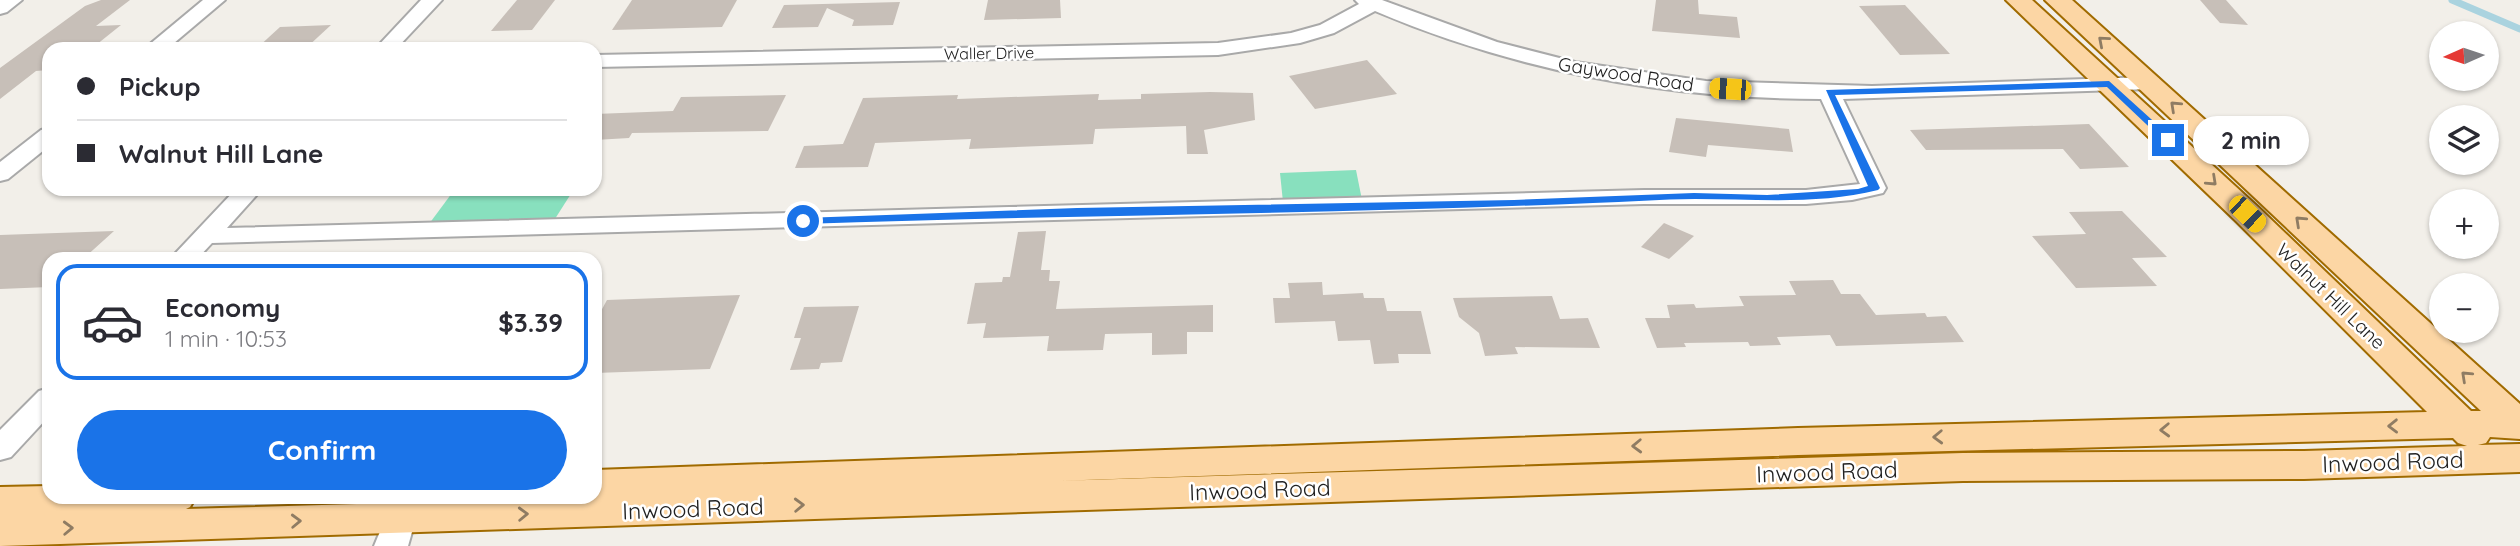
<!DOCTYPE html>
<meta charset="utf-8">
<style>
:root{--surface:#fff;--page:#f2f2f3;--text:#2b2b33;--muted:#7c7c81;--line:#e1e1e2;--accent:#1a73e8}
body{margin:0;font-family:Quicksand,sans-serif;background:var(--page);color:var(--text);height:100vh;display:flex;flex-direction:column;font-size:26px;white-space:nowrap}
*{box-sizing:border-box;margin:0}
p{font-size:23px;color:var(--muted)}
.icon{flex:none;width:38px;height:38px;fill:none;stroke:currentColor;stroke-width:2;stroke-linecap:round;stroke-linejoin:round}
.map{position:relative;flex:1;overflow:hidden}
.drawer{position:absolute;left:42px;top:252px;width:560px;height:252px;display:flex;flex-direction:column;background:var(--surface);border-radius:21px;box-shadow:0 2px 5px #0004}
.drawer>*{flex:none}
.hud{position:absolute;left:42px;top:42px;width:560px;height:154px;border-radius:21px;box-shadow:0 2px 5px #0004;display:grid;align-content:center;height:154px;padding:0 35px;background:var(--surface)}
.needle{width:46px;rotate:267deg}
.buttons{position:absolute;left:2429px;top:21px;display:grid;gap:14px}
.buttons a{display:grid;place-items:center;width:70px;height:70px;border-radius:50%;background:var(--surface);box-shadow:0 2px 5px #0004;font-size:35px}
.end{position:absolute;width:32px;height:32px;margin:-16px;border:9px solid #1a73e8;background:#fff;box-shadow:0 0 0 4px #fff}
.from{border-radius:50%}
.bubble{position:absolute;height:49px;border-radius:24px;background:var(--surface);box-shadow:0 2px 5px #0004;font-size:23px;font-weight:700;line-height:49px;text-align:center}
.car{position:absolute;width:21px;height:42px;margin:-21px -10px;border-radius:9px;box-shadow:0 0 5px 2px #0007;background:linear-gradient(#f5c518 24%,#345 0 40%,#f5c518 0 76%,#345 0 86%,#f5c518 0)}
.hud b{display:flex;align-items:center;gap:24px;height:66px;font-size:26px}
.hud b+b{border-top:2px solid var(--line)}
.hud i{width:18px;height:18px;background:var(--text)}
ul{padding:12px 0 0;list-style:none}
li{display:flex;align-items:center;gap:21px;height:116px;margin:0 14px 10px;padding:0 21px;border:4px solid var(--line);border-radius:21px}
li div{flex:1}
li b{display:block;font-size:26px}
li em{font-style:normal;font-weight:700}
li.current{border-color:var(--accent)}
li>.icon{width:63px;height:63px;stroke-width:1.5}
.button{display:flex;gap:14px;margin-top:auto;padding:14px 35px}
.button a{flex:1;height:80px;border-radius:42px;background:var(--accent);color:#fff;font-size:28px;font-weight:700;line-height:80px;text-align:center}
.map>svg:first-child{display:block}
</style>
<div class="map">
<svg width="2520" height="546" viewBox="0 0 2520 546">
<rect width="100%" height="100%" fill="#f2efe9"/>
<g fill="#88e0be">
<polygon points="1356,170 1362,200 1283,202 1280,173"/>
<polygon points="455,189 574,189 553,222 429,224"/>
</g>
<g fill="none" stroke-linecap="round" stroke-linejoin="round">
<polyline stroke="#aad3df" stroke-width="7" points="2452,0 2520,29"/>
</g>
<g fill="#c7bfb8">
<polygon points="101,0 130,0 96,26 121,25 91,49 49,49 49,70 36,71 0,99 0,68 85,6"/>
<polygon points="517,0 555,0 532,30 491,31"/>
<polygon points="632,0 737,0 722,27 612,30"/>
<polygon points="988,0 1060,0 1061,18 984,20"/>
<polygon points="1656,0 1698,0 1699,14 1737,17 1740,38 1652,31"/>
<polygon points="2200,0 2226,0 2248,25 2220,23"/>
<polygon points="900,2 893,25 852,26 854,20 827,8 818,27 772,28 784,5"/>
<polygon points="1905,5 1950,54 1900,55 1859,6"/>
<polygon points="331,25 305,49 256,49 280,27"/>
<polygon points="1367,60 1397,94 1315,109 1289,76"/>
<polygon points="1210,92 1253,93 1255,120 1204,130 1208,154 1187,154 1186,126 1095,129 1093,144 969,149 971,139 875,143 868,167 795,168 804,146 843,144 863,98 958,95 957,99 1099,94 1098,100 1141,99 1141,94"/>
<polygon points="786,95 768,131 632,133 629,138 595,140 595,114 673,111 681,97"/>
<polygon points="1676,118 1789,129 1793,152 1708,145 1706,157 1669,152"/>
<polygon points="2089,124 2129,167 2080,169 2063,149 1926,150 1910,130"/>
<polygon points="2122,211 2167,257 2132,258 2157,286 2076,288 2032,236 2086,234 2069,212"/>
<polygon points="1664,223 1694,236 1669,259 1641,247"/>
<polygon points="114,231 83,259 49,259 49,287 0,289 0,235"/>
<polygon points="1046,231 1041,270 1050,270 1049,281 1060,281 1056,309 1213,305 1213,332 1187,332 1187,354 1152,355 1152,333 1105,334 1103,350 1047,351 1049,336 983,338 986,323 967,324 975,283 1002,282 1003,277 1010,277 1018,232"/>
<polygon points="1833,280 1841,294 1860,294 1876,315 1925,313 1927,317 1946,316 1964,342 1836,346 1830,335 1777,337 1781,345 1750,346 1748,342 1684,343 1686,347 1657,348 1645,318 1670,318 1667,305 1694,304 1696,308 1744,306 1739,296 1796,295 1789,281"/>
<polygon points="1322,282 1323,295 1363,293 1364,298 1384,298 1387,311 1421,311 1431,354 1398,354 1399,363 1374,364 1370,340 1338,341 1335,321 1275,323 1273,298 1290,298 1288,283"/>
<polygon points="740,295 710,369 595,373 595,322 607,300"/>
<polygon points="1552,296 1560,319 1588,318 1600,348 1515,347 1518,354 1485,356 1479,333 1459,317 1453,298"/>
<polygon points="859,306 842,362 821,363 819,369 790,370 801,338 794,338 804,307"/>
</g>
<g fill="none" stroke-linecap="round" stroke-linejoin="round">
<g stroke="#a9a9a9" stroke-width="4">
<g id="minor">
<polygon points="0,0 22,0 7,12 0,14"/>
<polygon points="203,0 225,0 167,49 144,49"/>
<polygon points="421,0 442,0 396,49 375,49"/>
<path d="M1355 0H1382L1497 42 1575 62 1706 81 1872 86 2150 77 2158 78 2161 83 2158 88 2150 89 1843 99 1886 188 1883 193 1852 200 1806 204H1644L212 243 197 259H170L236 189H262L227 228 1644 190H1806L1860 184 1821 99C1668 99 1516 71 1375 11L1334 33 1300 43 1218 55 595 67V55L1218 43 1291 33 1320 25 1359 4Z"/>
<polygon points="49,128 49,146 8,179 0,181 0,162 41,130"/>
<polygon points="49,388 49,416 11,457 0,460 0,430 39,391"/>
<polygon points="400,506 411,510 416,518 408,546 374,546 389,510"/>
</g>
</g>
<g stroke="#a06b00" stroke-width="4">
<path id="major" d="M2006 0H2032L2258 207 2471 411H2481L2045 0H2072L2520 404V439L2490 437 2486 443 2478 445 2520 444V472L2304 479 1963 481 0 546V487L49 486V497H196L190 507 186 509 595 497V470L1798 428 2427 412 2236 221ZM2453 438 2458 443 2467 446 2304 451 1963 453 1055 481 1798 455Z"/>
</g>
<use href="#minor" fill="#fff" fill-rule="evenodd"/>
<use href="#major" fill="#fcd6a4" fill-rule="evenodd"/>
</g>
<defs><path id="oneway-chevron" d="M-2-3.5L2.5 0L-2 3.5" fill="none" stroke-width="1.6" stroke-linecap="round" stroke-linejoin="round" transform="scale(1.75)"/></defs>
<g stroke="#8f7c63">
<use href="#oneway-chevron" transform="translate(2103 41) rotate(-139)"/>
<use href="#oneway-chevron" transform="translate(2175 106) rotate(-137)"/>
<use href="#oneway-chevron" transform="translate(2212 181) rotate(43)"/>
<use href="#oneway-chevron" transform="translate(2300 221) rotate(-137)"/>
<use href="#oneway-chevron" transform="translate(2466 376) rotate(-137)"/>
<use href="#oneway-chevron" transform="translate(2393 426) rotate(179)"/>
<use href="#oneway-chevron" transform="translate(2165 430) rotate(178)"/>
<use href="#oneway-chevron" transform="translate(1938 437) rotate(178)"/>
<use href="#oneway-chevron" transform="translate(1637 446) rotate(178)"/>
<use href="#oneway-chevron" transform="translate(799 505) rotate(-2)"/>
<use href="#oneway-chevron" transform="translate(523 514) rotate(-2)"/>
<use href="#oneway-chevron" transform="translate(296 521) rotate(-2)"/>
<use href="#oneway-chevron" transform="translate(68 528) rotate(-2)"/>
</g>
<path fill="#1a73e8" d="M2109 81 2172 138V142H2165L2107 87 1835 95 1880 188 1878 190C1819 205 1756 199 1695 199 1661 199 1627 202 1593 203 1330 214 1066 215 803 224L798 221 803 218 1077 208 1514 200 1694 193 1767 195 1858 189 1868 186 1826 90Z"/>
<g text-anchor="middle" stroke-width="5" stroke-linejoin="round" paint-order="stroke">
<g font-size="16" fill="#222" stroke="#fff">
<text transform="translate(989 53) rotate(-1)" y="6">Waller Drive</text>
</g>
<g font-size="19" fill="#222" stroke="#fff">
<text transform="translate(1626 74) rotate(9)" y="7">Gaywood Road</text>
<text transform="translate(2331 296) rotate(44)" y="7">Walnut Hill Lane</text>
</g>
<g font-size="23" fill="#222" stroke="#fff">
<text transform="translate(2393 462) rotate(-2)" y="8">Inwood Road</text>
<text transform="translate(1827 472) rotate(-2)" y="8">Inwood Road</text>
<text transform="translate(1260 490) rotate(-2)" y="8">Inwood Road</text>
<text transform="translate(693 509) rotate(-2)" y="8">Inwood Road</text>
</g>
</g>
</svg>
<div class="buttons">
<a><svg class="needle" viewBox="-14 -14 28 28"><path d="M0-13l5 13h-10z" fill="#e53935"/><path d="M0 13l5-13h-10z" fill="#7c7c81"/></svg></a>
<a><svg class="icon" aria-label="layers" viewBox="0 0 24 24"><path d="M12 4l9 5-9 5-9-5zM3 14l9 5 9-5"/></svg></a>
<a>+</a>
<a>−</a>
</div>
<i class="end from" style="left:803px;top:221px"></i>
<i class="end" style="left:2168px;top:140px"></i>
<div class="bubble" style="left:2193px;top:116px;width:116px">2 min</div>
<i class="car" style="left:1730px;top:89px;rotate:274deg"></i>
<i class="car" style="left:2247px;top:214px;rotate:134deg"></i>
<div class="hud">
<b><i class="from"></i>Pickup</b>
<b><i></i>Walnut Hill Lane</b>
</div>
<section class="drawer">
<ul>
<li class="current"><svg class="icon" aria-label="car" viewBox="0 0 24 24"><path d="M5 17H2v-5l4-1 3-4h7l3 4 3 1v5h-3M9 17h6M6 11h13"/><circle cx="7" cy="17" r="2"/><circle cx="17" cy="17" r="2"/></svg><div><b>Economy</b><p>1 min · 10:53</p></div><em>$3.39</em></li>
</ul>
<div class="button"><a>Confirm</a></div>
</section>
</div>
